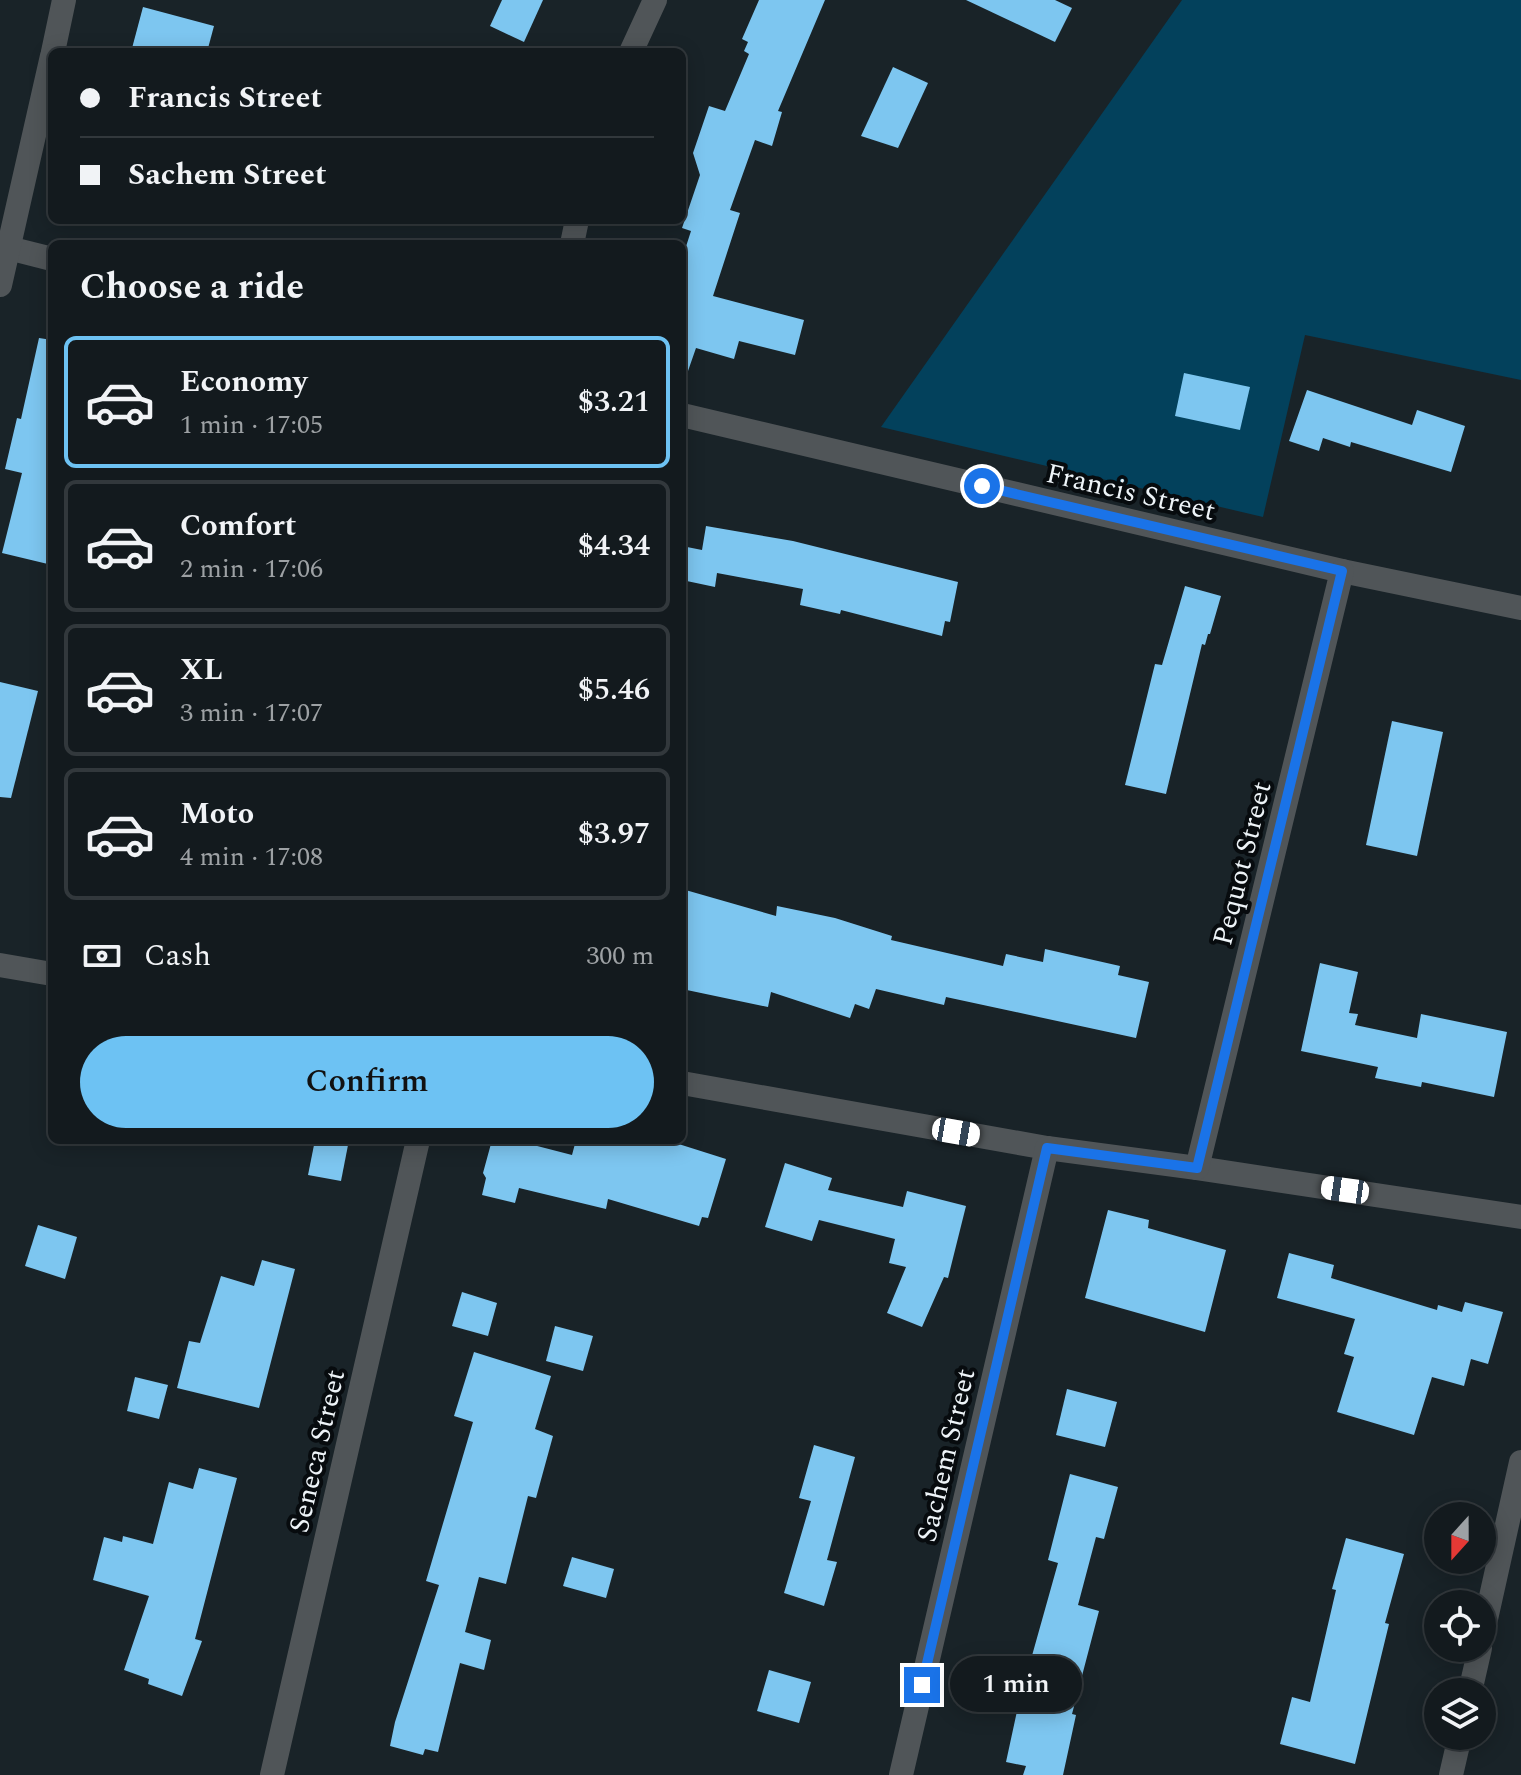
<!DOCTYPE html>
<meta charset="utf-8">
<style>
:root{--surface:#131a1e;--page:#20272b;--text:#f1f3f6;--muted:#9da1a4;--line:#32383c;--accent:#6dc2f3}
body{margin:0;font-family:Spectral,serif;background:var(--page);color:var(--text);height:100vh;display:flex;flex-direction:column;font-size:30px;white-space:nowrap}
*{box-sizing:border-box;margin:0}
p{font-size:26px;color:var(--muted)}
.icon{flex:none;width:44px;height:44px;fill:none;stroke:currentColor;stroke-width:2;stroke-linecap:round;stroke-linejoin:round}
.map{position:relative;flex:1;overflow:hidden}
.sheet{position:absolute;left:48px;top:240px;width:638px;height:904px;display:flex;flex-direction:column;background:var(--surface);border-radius:12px;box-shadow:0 4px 20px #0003,0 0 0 2px var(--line)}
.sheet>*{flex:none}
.top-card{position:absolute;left:48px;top:48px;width:638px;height:176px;border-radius:12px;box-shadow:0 4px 20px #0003,0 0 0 2px var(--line);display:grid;align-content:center;height:176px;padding:0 32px;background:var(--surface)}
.needle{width:52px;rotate:201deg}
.tools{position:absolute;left:1424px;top:1502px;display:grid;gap:16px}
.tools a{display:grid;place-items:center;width:72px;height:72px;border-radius:50%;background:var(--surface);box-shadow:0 4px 20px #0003,0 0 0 2px var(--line);font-size:40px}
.end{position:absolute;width:36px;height:36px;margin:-18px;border:10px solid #1a73e8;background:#fff;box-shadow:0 0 0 4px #fff}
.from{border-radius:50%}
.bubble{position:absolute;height:56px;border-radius:28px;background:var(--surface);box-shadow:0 4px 20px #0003,0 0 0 2px var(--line);font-size:26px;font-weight:600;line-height:56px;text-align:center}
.car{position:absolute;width:24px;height:48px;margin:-24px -12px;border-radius:10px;box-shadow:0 0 6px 2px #0007;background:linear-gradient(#fff 24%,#345 0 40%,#fff 0 76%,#345 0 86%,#fff 0)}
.top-card b{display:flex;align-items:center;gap:28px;height:76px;font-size:30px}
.top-card b+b{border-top:2px solid var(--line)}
.top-card i{width:20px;height:20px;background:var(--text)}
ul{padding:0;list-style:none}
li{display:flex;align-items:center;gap:24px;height:132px;margin:0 16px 12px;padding:0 16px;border:4px solid var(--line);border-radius:12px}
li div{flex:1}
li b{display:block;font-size:30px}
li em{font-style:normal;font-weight:600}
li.selected{border-color:var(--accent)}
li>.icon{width:72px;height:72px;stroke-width:1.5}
h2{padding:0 32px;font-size:36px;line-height:96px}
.pay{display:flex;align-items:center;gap:20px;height:88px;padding:0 32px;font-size:30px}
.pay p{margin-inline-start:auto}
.cta{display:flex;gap:16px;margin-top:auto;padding:16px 32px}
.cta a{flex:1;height:92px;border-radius:48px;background:var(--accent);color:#111;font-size:32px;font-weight:600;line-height:92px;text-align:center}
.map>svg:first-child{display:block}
</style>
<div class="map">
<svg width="1521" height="1775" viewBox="0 0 1521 1775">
<rect width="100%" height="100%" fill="#192328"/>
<polygon fill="#03415c" points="1182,0 1521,0 1521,380 1305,335 1263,517 881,427"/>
<g fill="#7dc6f0">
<polygon points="502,0 543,0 524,42 490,26"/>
<polygon points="759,0 825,0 778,111 782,112 772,146 755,140 730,210 740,213 713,296 804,320 795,355 739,341 734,359 696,348 688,371 682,370 682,259 691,231 682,228 700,175 693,153 709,106 725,111 749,54 744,51 748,42 742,39"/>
<polygon points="966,0 1055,0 1072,8 1055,42"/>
<polygon points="143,7 214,26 207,52 131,52"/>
<polygon points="893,67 928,83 898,148 861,136"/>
<polygon points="39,338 52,340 52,565 2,553 22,473 5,469 17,418 21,419"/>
<polygon points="1184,373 1250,387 1240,430 1175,416"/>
<polygon points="1307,390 1412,425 1417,410 1465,426 1451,472 1351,442 1350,447 1323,438 1319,451 1289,441"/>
<polygon points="706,526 793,541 958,582 950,622 945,621 942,636 841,610 840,614 800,605 803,589 717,573 715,587 682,580 682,546 702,550"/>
<polygon points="1185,586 1221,596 1210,634 1208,634 1205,645 1202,644 1166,794 1125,785 1155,664 1162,665"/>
<polygon points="0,682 38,691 11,798 0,797"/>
<polygon points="1392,721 1443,732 1417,856 1366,845"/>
<polygon points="682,889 776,916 777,906 835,918 892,936 891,940 1003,966 1006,954 1043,962 1045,949 1120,966 1118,975 1149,982 1136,1038 946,997 944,1005 876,989 869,1009 855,1004 850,1018 771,992 768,1007 682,989"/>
<polygon points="1320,963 1358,972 1349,1013 1358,1014 1355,1025 1417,1038 1421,1014 1507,1032 1494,1097 1422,1082 1421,1087 1375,1078 1378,1067 1301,1051"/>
<polygon points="315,1140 349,1140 341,1181 308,1175"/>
<polygon points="492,1140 514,1140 572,1155 576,1140 666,1140 726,1159 708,1218 702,1217 699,1226 608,1199 606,1209 519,1188 515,1203 482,1195 486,1178 483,1173"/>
<polygon points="785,1163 832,1178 828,1190 903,1207 907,1191 966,1206 948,1278 944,1277 922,1327 887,1313 906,1267 889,1263 895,1239 819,1220 812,1241 765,1227"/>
<polygon points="1108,1210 1149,1220 1148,1228 1226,1250 1205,1332 1085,1298"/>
<polygon points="38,1225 77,1237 65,1279 25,1266"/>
<polygon points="1289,1253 1334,1265 1331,1278 1437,1310 1438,1305 1462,1312 1465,1302 1503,1312 1488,1364 1471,1359 1464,1386 1432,1377 1414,1435 1337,1412 1354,1357 1344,1354 1355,1319 1277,1298"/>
<polygon points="262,1260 295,1269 259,1408 177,1388 189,1341 200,1343 221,1276 254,1286"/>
<polygon points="462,1292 497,1303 488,1336 452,1326"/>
<polygon points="555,1326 593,1336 583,1371 546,1361"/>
<polygon points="474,1352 551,1376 535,1429 553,1436 536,1498 528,1496 506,1584 479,1577 465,1632 491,1640 484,1670 460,1663 438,1752 425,1749 423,1755 390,1746 395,1722 439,1585 426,1581 473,1422 454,1416"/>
<polygon points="135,1377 168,1385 159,1419 127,1411"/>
<polygon points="1067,1389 1117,1402 1105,1447 1056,1435"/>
<polygon points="814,1445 855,1457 827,1560 837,1562 824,1606 784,1593 811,1501 799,1498"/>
<polygon points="199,1468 237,1478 195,1639 202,1641 182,1696 148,1684 149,1679 124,1670 149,1596 93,1580 104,1537 122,1542 123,1536 153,1544 169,1482 193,1489"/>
<polygon points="1070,1474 1118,1487 1104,1539 1096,1537 1078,1605 1099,1611 1072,1714 1076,1715 1063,1775 1023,1775 1026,1766 1006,1762 1019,1702 1058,1563 1048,1560"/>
<polygon points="1346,1538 1404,1554 1385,1623 1389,1624 1355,1764 1280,1744 1292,1697 1310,1702 1336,1590 1332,1589"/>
<polygon points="572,1557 614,1569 606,1598 563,1586"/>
<polygon points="769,1670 811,1682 799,1723 757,1711"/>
</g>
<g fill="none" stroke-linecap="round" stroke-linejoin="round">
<g stroke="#505558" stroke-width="24">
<polyline points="53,52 64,0"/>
<polyline points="631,52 655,0"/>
<polyline points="572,244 577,220"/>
<polyline points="0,246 52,259"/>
<polyline points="0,285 52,56"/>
<polyline points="682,415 1342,571 1521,608"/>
<polyline points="0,965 52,974"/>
<polyline points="682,1083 1047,1148 1197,1168 1521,1217"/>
<polyline points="1197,1168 1342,571"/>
<polyline points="1482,1637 1521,1462"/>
<polyline points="1470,1692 1480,1648"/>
<polyline points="272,1775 418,1140"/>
<polyline points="901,1775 1047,1148"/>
<polyline points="1451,1775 1460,1736"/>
</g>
</g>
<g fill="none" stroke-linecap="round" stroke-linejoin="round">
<polyline stroke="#1a73e8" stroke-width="10" points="922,1685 1047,1148 1197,1168 1342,571 982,486"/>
</g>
<g text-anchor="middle" stroke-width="8" stroke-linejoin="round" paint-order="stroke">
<g font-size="28" fill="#eef4f8" stroke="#070b0e">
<text transform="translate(1131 491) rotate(13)" y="10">Francis Street</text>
<text transform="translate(1241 863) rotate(-76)" y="10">Pequot Street</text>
<text transform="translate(316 1451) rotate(-77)" y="10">Seneca Street</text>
<text transform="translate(945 1455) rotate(-77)" y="10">Sachem Street</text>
</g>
</g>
</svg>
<div class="tools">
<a><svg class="needle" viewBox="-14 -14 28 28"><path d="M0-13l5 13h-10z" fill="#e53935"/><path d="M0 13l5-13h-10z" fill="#9da1a4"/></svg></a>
<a><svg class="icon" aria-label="locate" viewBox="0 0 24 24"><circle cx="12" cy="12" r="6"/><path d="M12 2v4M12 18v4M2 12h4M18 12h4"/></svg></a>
<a><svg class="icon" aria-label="layers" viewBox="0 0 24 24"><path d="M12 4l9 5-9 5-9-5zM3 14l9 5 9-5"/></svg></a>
</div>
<i class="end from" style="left:982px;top:486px"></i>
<i class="end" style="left:922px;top:1685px"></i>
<div class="bubble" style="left:950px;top:1656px;width:132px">1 min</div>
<i class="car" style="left:956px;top:1132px;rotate:100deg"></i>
<i class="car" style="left:1345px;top:1190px;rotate:278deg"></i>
<div class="top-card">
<b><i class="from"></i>Francis Street</b>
<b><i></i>Sachem Street</b>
</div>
<section class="sheet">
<h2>Choose a ride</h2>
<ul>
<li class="selected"><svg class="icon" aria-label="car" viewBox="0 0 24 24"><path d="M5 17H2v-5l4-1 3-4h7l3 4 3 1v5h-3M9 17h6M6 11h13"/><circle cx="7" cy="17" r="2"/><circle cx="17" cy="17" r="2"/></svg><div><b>Economy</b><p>1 min · 17:05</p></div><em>$3.21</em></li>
<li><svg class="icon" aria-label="car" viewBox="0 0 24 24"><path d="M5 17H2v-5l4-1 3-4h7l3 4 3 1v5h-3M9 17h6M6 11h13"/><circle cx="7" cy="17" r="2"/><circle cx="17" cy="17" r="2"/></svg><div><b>Comfort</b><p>2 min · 17:06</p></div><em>$4.34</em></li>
<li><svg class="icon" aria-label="car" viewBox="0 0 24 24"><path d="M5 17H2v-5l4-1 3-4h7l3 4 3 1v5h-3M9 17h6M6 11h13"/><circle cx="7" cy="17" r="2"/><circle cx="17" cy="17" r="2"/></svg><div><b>XL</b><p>3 min · 17:07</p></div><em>$5.46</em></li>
<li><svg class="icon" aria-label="car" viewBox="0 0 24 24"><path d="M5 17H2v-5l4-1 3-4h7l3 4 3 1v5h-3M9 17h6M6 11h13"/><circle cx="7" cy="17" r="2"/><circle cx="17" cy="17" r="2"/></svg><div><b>Moto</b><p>4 min · 17:08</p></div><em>$3.97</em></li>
</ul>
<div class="pay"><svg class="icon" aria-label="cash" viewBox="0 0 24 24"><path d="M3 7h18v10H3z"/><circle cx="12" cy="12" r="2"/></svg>Cash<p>300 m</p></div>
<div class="cta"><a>Confirm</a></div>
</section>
</div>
